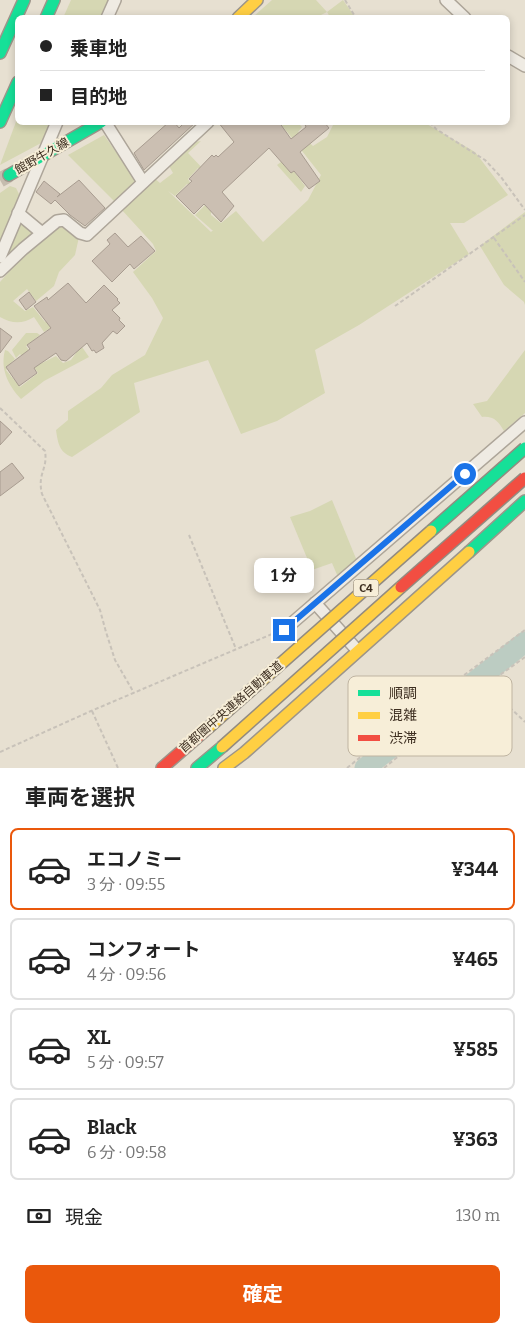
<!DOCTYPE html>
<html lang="ja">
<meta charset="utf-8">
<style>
:root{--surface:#fff;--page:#f2f2f2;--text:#222;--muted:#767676;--line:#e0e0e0;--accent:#ea580c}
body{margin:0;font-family:Bitter,"Noto Sans JP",serif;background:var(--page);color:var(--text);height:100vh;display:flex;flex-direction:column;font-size:19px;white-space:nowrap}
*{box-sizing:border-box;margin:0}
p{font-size:16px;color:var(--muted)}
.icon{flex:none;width:28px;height:28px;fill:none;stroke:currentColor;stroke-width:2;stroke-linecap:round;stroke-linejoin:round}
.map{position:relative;height:768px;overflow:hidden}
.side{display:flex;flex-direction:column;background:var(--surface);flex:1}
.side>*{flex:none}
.hud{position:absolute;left:15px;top:15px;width:495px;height:110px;border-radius:8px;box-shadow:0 2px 8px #0003;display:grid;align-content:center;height:110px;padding:0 25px;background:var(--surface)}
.end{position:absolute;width:22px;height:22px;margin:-11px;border:6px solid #1a73e8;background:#fff;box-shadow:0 0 0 2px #fff}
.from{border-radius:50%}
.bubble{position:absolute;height:35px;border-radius:8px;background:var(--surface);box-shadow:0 2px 8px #0003;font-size:16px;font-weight:700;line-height:35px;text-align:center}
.hud b{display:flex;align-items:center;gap:18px;height:48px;font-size:19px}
.hud b+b{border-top:1px solid var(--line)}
.hud i{width:12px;height:12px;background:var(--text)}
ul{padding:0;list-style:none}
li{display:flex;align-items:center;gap:15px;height:82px;margin:0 10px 8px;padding:0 15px;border:2px solid var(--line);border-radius:8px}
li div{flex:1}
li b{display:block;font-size:19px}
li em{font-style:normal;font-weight:700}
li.current{border-color:var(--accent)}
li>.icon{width:45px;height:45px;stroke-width:1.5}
h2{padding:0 25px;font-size:22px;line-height:60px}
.pay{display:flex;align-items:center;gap:12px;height:55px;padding:0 25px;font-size:19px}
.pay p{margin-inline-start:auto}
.button{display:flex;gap:10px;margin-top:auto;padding:10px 25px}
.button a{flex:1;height:58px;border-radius:8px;background:var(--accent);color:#fff;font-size:20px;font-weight:700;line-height:58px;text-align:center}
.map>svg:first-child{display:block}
</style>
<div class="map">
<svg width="525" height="768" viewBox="0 0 525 768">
<rect width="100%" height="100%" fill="#e7e0d1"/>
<g fill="#d6d7b3">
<polygon points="71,0 109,0 101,17 63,18"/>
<polygon points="272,0 316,0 327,12 343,0 355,17 330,17 327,12 317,17 253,17"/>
<polygon points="17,119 18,122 52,123 43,142 0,165"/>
<path d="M280 123H298L302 127 298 132 313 146 327 137 334 123H425L475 152 508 195 464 223H450L469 254 359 325 315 350 325 393 277 421 241 434 208 360 134 383 140 412 72 457C59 452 58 443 56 430L68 420V411L101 388 112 375 145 355 163 318 152 298 133 272 156 251 153 244 121 209 154 178 160 183 173 173 169 166 195 142 201 141 188 153 224 191 222 192 198 168 188 179 191 184 190 186 187 184 175 196 168 191 211 232 213 230H212L195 215 210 200 212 201 207 208 211 211V215L221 223 236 211 263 242 308 200 321 175Z"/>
<polygon points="104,135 135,179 136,182 114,201 68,155"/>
<polygon points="285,159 305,186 301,192 277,165"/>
<polygon points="10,186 16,188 20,196 0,246 0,193"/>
<polygon points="525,212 525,305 524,302 504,285 480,246"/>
<polygon points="19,224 24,224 33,231 32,235 6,260"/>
<path d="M63 226 79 237 75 255 59 272 54 286 36 301 27 289 13 301 25 311 33 307 45 322 58 312 57 324 44 332 34 317C23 324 12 324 0 317V282C19 261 37 238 63 226Z"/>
<path d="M26 333H37L40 335 26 346 34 357 36 366 56 356 63 363 71 360 76 353 66 339 73 334 89 357 44 381 21 399C8 385 0 369 5 350L8 351 15 359 11 363 12 365 6 370 20 387 38 373 26 355 23 357 20 354 16 358 12 350Z"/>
<path d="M525 350V413L504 431C498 421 494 416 482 417L473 404 487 401Z"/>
<polygon points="332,500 357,561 338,577 332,563 312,570 290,517 310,511"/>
</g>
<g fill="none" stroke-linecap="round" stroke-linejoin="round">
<polyline stroke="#bcccc2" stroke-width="21" points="365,768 525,642"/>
</g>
<g fill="#cbbfb2" stroke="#a89c90">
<polygon points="169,122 174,122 179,128 185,122 196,122 144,170 134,153"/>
<polygon points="218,122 279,122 291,139 306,127 304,122 324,122 329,128 300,152 320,181 309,189 294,171 291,173 269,148 222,192 234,206 221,222 204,204 194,214 176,196 192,181 189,179 212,155 214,157 216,155 218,157 234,142"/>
<polygon points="79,180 105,208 85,226 70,215 55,200 51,204 36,192 44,181 60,194 57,197"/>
<polygon points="115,233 128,247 141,236 155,251 134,269 130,264 112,282 92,261 110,244 107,240"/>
<polygon points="68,283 86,303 104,285 118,299 117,300 120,303 112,310 120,318 119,320 125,326 117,334 113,331 102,343 104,348 96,353 94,350 92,351 87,343 66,361 61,360 56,353 34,368 37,373 19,386 6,367 30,349 27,345 51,328 34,306 47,297 48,300"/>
<polygon points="29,292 36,302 26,310 19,300"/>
<polygon points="0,328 12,337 0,353"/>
<polygon points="0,421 12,432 0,445"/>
<polygon points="12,463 24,478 0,496 0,472"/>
</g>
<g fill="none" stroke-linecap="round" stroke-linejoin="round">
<polyline stroke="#c5bcae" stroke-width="15" stroke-dasharray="15 8" stroke-linecap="butt" points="0,180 9,175"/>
<g stroke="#ada599" stroke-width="14">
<g id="street">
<polyline points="446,0 465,18"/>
<polyline points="107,18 115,0"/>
<polyline points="508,56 525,66"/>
<polyline points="105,122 143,182"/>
<polyline points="18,213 42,233"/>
<polyline points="0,257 57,122"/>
<polyline points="0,271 23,249 57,221 64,220 80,233 87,235 208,122"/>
<polyline points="315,603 357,650"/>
<polyline points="284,630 525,422"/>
</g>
</g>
<g stroke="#9c958a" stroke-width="14">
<g id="fast">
<polyline points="46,18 54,0"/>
<polyline points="0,53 24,0"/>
<polyline points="0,122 18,82"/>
<polyline points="9,175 101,122"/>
<polyline points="469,552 525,501"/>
<polyline points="197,768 222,747"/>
</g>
</g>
<g stroke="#9c958a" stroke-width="14">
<g id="slow">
<polyline points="238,18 257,0"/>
<polyline points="224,768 244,753 469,552"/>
</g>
</g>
<g stroke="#9c958a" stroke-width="14">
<polyline id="jam" points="162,768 208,728"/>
</g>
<g stroke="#c8c2b9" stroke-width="2" stroke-dasharray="4 2.5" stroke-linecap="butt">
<polyline points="345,0 356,18"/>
<polyline points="430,122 436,129 485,160 501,177 525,210"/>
<polyline points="494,238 525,282"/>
<polyline points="395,306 525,215"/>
<path d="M0 408 45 451C48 470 37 473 42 494L100 610 106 632 115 660 134 693"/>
<polyline points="189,535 236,649"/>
<polyline points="486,685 525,722"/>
<polyline points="92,711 118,768"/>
<polyline points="0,752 91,711 272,634"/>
<polyline points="347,768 432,699 525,630"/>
<polyline points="384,768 486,685 525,657"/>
</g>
<use href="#street" stroke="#efebe3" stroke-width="11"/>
<use href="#fast" stroke="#16e098" stroke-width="11"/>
<use href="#slow" stroke="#ffcf43" stroke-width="11"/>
<use href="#jam" stroke="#f24e42" stroke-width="11"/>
<g stroke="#928b80" stroke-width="14" stroke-linecap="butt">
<polyline id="fast-bridge" points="431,531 525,448"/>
</g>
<g stroke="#928b80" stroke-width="14" stroke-linecap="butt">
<g id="slow-bridge">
<polyline points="208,728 431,531"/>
<polyline points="222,747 401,587"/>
</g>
</g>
<g stroke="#928b80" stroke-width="14" stroke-linecap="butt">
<polyline id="jam-bridge" points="401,587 525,478"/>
</g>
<use href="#fast-bridge" stroke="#16e098" stroke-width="11"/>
<use href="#slow-bridge" stroke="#ffcf43" stroke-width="11"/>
<use href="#jam-bridge" stroke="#f24e42" stroke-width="11"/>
</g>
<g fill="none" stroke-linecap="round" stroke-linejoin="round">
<polyline stroke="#1a73e8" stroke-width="6" points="284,630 465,474"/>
</g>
<g text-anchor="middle" stroke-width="4" stroke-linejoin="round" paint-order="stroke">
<rect fill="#f7eed8" stroke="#756857" stroke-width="1" x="353.5" y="579.5" width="25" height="17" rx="4"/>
<g font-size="11" font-weight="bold" fill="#3d2e20">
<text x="366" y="592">C4</text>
</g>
<g font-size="12" fill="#3d2e20" stroke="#f7eed8">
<text transform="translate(42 156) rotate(-30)" y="4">館野牛久線</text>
<text transform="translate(231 707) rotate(-41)" y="4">首都圏中央連絡自動車道</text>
</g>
</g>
<rect x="348" y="676" width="164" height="80" rx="8" fill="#f7eed8" stroke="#bfb4a1" stroke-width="1"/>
<rect x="358" y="690" width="22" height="6" fill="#16e098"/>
<rect x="358" y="712" width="22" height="7" fill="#ffcf43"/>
<rect x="358" y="735" width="22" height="6" fill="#f24e42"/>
<g font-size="14" fill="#3d2e20">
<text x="389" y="698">順調</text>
<text x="389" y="720">混雑</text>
<text x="389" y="743">渋滞</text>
</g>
</svg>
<i class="end from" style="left:465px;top:474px"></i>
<i class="end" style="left:284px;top:630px"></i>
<div class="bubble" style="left:254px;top:558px;width:60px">1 分</div>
<div class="hud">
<b><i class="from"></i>乗車地</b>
<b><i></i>目的地</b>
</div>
</div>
<section class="side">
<h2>車両を選択</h2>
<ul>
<li class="current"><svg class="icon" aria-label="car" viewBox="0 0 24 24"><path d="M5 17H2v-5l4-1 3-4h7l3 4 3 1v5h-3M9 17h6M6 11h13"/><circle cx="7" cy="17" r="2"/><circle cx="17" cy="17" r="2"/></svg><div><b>エコノミー</b><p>3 分 · 09:55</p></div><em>¥344</em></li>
<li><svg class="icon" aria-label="car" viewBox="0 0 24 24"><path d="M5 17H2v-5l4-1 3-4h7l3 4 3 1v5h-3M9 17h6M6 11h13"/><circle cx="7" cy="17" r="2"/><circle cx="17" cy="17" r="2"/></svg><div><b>コンフォート</b><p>4 分 · 09:56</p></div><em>¥465</em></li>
<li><svg class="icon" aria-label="car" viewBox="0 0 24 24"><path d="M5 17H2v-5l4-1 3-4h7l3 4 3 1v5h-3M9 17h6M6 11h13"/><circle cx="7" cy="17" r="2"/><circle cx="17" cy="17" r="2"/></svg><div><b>XL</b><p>5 分 · 09:57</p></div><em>¥585</em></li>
<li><svg class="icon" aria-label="car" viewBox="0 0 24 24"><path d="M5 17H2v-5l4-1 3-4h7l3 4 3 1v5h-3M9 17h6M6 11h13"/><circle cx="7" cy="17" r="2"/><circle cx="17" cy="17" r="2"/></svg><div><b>Black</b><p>6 分 · 09:58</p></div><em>¥363</em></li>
</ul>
<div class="pay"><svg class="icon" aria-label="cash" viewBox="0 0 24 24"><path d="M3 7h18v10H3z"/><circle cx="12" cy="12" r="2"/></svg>現金<p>130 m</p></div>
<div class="button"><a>確定</a></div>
</section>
